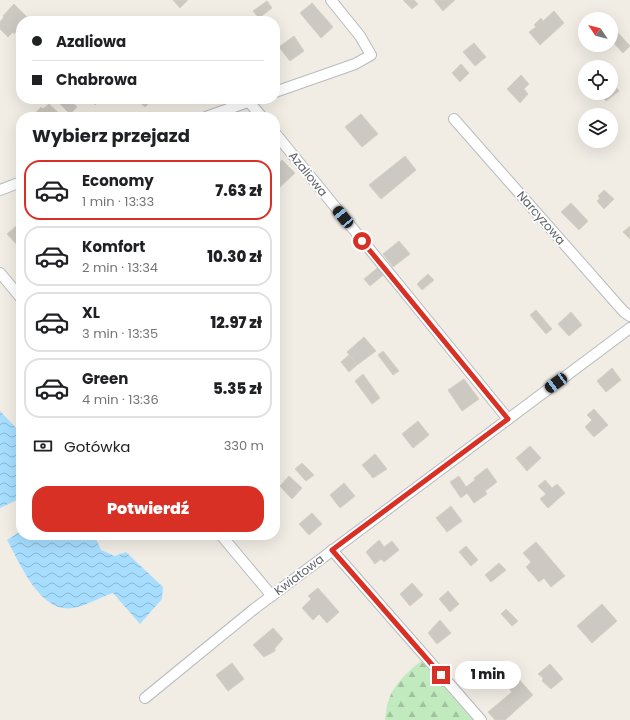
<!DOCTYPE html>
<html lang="pl">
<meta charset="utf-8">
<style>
:root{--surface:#fff;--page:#f2f2f2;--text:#202124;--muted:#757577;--line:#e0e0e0;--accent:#d93025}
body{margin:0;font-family:Poppins,sans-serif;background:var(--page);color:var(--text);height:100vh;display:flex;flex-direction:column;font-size:15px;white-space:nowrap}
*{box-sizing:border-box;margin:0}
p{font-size:13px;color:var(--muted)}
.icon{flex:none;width:22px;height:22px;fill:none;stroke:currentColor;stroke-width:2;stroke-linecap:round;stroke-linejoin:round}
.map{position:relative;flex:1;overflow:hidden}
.side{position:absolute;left:16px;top:112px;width:264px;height:428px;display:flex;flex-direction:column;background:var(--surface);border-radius:16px;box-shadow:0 4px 16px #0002}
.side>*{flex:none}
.hud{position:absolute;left:16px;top:16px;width:264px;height:88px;border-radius:16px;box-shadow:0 4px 16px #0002;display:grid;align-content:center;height:88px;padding:0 16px;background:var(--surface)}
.needle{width:26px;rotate:305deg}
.fabs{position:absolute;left:578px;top:12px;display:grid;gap:8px}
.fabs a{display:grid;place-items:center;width:40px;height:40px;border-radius:50%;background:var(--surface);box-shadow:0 4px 16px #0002;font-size:20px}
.end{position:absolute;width:18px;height:18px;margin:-9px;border:5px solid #d93025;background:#fff;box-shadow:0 0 0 2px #fff}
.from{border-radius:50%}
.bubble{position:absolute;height:28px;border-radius:14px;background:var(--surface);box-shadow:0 4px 16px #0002;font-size:13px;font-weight:800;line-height:28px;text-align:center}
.car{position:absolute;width:12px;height:24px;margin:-12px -6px;border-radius:5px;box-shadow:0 0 3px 1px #0007;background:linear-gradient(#222 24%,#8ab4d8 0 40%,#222 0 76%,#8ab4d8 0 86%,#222 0)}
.hud b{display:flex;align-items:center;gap:14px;height:38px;font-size:15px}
.hud b+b{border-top:1px solid var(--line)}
.hud i{width:10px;height:10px;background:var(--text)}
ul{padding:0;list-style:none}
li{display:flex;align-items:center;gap:12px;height:60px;margin:0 8px 6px;padding:0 8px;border:2px solid var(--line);border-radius:16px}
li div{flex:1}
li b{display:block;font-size:15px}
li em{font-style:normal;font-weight:800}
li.active{border-color:var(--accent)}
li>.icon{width:36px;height:36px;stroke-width:1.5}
h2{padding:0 16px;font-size:18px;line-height:48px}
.pay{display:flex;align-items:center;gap:10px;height:44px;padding:0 16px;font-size:15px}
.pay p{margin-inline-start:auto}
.primary-button{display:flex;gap:8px;margin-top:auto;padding:8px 16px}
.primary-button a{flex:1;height:46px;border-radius:16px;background:var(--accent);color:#fff;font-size:16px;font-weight:800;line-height:46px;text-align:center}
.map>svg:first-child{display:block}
</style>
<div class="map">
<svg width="630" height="720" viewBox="0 0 630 720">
<defs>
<pattern id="forest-firs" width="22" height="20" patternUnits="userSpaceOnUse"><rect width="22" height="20" fill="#c1ebbf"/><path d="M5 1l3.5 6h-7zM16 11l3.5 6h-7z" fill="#a0c29f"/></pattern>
<pattern id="water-waves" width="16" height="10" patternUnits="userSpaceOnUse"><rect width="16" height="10" fill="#a7deff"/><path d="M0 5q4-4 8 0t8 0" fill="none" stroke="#8bb7d2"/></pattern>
</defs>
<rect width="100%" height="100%" fill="#f1ede5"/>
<path fill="url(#forest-firs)" d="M421 661 473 720H385C387 691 399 679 421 661Z"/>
<g fill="url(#water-waves)">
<polygon points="0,411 21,433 21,498 0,508"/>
<path d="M21 531V535H94L101 550 115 556 126 552 163 587 162 599 140 624 113 593C100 597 86 606 73 608 40 614 20 563 7 540Z"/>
</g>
<g fill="#ccc8c2" stroke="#d6cfc2">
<polygon points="173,0 188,0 180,8"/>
<polygon points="403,0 414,0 418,4 412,9"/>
<polygon points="434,0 455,0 443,11"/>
<polygon points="267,1 272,8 259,18 253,11"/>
<polygon points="312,3 333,27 321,38 300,13"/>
<polygon points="14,4 27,17 21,21 17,28 18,29 14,34 13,32 8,37 0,29 0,22 4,17 3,16"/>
<polygon points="554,11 564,23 540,45 529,32 536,27 534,25 541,18 543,21"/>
<polygon points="611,25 630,46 623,53 611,40"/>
<polygon points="294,36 304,51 290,61 279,47"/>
<polygon points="474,43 486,57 475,66 463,52"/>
<polygon points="461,64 469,73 460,82 452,73"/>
<polygon points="521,75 529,84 524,89 528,94 520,103 507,89"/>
<polygon points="611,77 614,81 612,82 619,91 606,101 600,93 611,93"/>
<polygon points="63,99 68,99 77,107 70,114 59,103"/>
<polygon points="89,99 101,99 95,105"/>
<polygon points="136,99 153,99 145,107"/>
<polygon points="49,104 61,115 59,117 33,116 41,107 43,109"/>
<polygon points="361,114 378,134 362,147 345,127"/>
<polygon points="405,156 416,170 381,199 369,185"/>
<polygon points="282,160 295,173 279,188 275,183 275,166"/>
<polygon points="604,190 614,199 604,209 597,201 600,198 598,196"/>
<polygon points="571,203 588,221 579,230 561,212"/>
<polygon points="21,222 21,249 7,234"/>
<polygon points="630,226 630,239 623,232"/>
<polygon points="399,241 410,254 393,267 383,254"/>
<polygon points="381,265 387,272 370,286 364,279"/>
<polygon points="428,274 434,280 422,290 417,284"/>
<polygon points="536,310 552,329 546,334 530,315"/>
<polygon points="571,312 582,325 569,336 558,324"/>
<polygon points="364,337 376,351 357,365 347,352"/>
<polygon points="383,351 399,371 393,375 378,355"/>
<polygon points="349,355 357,365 349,372 341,362"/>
<polygon points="612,368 621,380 606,392 597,381"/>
<polygon points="363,374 380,398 372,404 355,381"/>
<polygon points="464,379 479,399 462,411 448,390"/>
<polygon points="594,409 608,425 594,437 585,427 592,420 587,415"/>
<polygon points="418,421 429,435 413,448 402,434"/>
<polygon points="530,446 541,458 527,471 516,458"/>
<polygon points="375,454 387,469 373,478 362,465"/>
<polygon points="302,463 314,475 306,481 295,469"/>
<polygon points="487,468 497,482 485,491 487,494 474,503 467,493 461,498 450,482 459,476 466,487 475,480 474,478"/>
<polygon points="289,476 302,488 292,499 280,486"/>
<polygon points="545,480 552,488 557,484 565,493 548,508 540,499 546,494 538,486"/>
<polygon points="344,483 355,496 340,508 330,495"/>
<polygon points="451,506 462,521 447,532 436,518"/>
<polygon points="312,513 322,524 309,535 299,524"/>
<polygon points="379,540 384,547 392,541 399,550 384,562 381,559 375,564 366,552"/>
<polygon points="536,542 565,576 551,587 544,578 539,582 526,567 531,562 523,553"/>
<polygon points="466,546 478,560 471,566 459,552"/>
<polygon points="499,563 506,570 491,582 485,575"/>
<polygon points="412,583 423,595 410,606 400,594"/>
<polygon points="318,588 339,612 327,623 319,614 313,620 302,608 311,599 308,596"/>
<polygon points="448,591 459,604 450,612 439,599"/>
<polygon points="602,604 617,621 592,643 577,626"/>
<polygon points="506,609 518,621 512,626 501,614"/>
<polygon points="440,620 451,633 437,644 428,633"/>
<polygon points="273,628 283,639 275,648 275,651 264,657 253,645"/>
<polygon points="232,663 244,679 228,691 216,675"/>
<polygon points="550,664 563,679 551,689 542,681 543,678 538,674"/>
<polygon points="507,666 533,695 505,720 495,720 488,712 512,692 497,675"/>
</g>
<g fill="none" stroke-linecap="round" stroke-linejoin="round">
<g stroke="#b7bbc0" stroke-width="12">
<g id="minor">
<polyline points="275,92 355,64 371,55 360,36 331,0"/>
<polyline points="249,102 262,117"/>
<polyline points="206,117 256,99"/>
<polyline points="454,119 624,312 630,316"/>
<polyline points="275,133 508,419"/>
<polyline points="0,190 21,182"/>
<polyline points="0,273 21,298"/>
<polyline points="221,535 272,596"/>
<polyline points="332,550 481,720"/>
<polyline points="145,698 254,609 630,328"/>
</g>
</g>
<use href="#minor" stroke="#fff" stroke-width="10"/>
</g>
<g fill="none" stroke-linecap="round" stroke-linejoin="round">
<polyline stroke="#d93025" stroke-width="5" points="362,241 508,419 332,550 441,675"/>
</g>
<g text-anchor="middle" stroke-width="3.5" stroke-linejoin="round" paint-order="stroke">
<g font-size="12" fill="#5c6267" stroke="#fff">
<text transform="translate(308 174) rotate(51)" y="4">Azaliowa</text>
<text transform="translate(541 218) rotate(49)" y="4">Narcyzowa</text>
<text transform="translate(299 575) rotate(-37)" y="4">Kwiatowa</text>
</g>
</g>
</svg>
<div class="fabs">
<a><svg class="needle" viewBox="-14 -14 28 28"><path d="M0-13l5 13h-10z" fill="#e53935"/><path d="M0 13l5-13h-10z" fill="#757577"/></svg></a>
<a><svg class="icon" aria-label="locate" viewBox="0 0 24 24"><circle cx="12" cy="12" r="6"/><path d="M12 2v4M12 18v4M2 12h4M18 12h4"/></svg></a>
<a><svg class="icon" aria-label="layers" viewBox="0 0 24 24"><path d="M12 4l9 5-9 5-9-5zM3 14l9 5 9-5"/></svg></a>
</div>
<i class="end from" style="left:362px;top:241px"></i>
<i class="end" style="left:441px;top:675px"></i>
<div class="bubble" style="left:455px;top:661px;width:66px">1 min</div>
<i class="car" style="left:343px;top:217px;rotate:321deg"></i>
<i class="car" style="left:556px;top:383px;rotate:234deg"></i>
<div class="hud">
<b><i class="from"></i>Azaliowa</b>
<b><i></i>Chabrowa</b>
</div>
<section class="side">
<h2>Wybierz przejazd</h2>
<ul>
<li class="active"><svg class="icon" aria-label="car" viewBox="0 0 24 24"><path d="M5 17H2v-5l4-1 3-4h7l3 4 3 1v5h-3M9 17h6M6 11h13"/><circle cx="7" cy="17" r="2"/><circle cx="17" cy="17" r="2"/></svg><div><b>Economy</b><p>1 min · 13:33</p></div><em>7.63 zł</em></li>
<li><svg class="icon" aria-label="car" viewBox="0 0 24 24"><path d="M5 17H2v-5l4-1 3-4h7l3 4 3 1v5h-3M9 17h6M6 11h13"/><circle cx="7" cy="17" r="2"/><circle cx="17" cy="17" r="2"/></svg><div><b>Komfort</b><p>2 min · 13:34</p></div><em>10.30 zł</em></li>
<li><svg class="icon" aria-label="car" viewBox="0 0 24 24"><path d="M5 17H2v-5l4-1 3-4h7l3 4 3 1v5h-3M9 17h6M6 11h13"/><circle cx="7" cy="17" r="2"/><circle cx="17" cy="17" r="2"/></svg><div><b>XL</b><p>3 min · 13:35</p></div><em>12.97 zł</em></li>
<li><svg class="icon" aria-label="car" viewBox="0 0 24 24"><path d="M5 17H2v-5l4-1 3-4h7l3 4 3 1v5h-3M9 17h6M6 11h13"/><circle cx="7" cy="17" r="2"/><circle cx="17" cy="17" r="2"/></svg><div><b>Green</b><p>4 min · 13:36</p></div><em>5.35 zł</em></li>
</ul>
<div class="pay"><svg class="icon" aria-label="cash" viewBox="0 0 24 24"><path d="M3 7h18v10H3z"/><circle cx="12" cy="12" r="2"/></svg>Gotówka<p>330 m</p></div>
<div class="primary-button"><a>Potwierdź</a></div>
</section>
</div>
